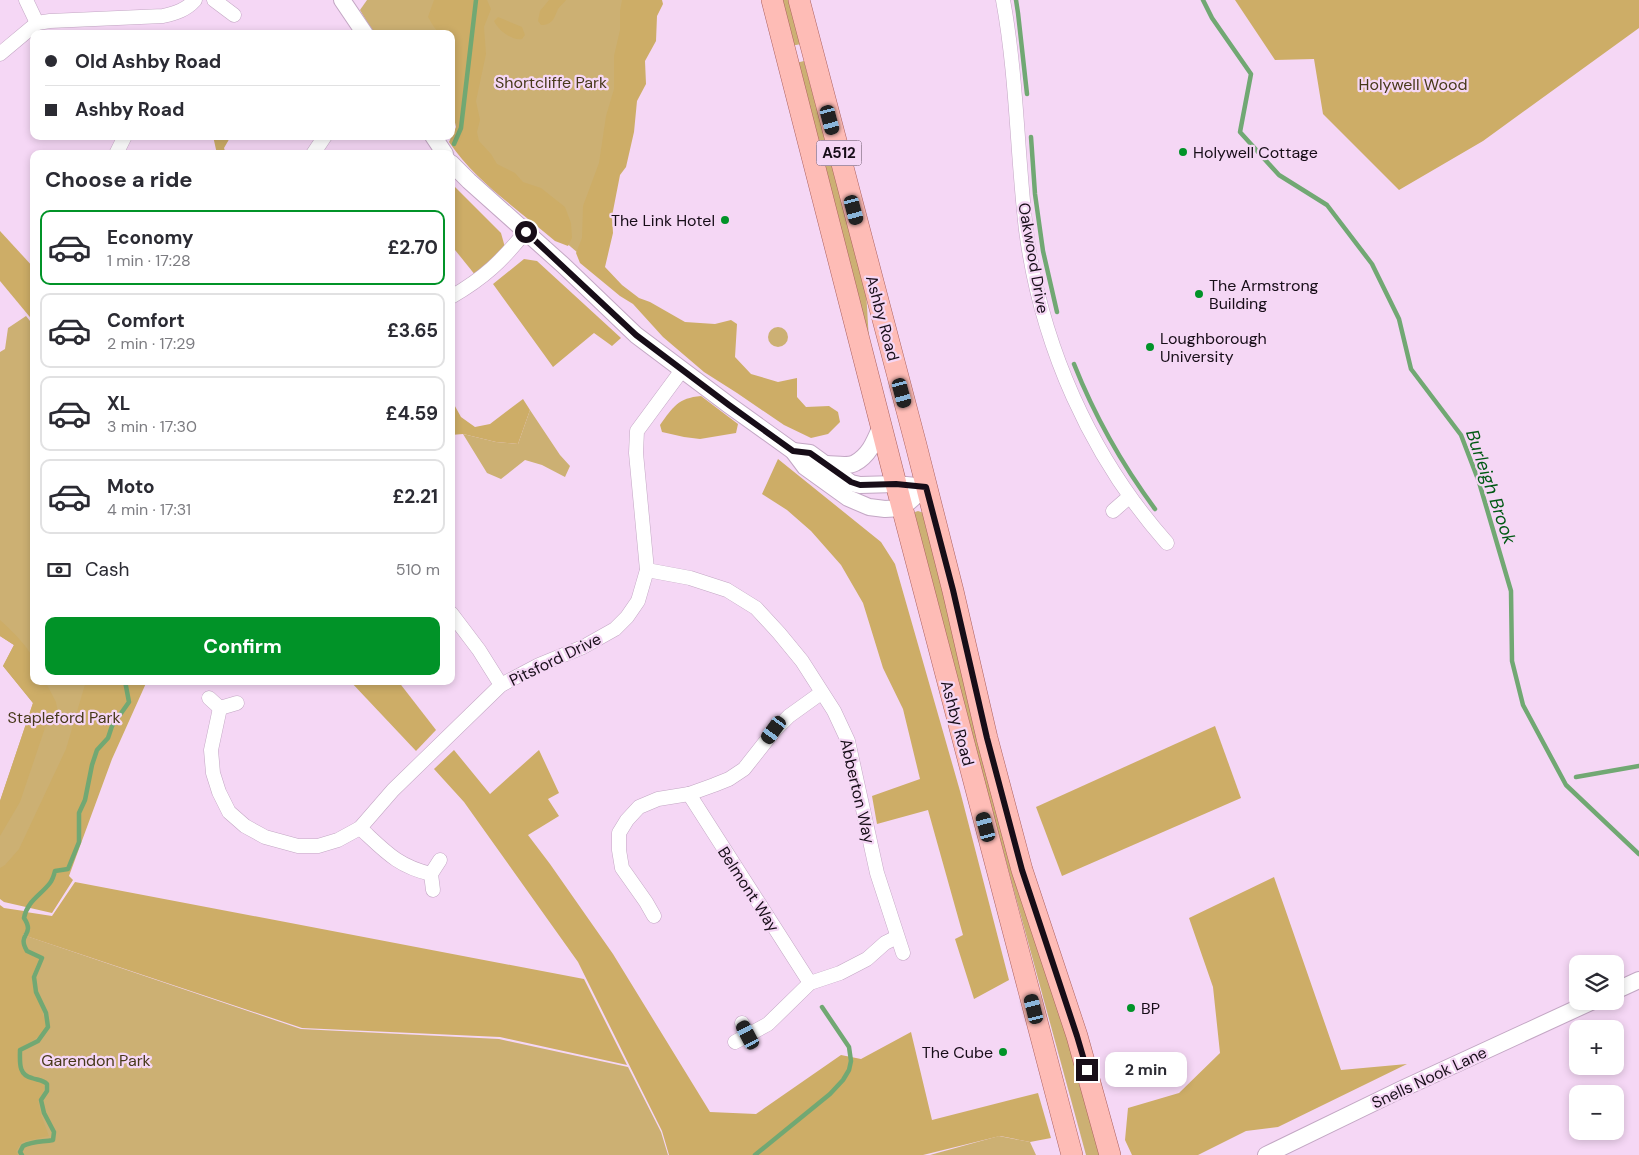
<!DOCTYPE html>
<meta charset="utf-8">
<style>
:root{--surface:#fff;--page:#f2f2f3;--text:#2b2b33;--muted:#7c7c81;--line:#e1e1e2;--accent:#019328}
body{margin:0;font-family:"DM Sans",sans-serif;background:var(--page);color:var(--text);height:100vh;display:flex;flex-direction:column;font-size:19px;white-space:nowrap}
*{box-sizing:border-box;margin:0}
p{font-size:16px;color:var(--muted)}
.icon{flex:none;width:28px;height:28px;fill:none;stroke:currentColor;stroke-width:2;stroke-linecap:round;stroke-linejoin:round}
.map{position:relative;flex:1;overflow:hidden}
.details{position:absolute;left:30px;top:150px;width:425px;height:535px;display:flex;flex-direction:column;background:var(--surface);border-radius:10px;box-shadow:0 2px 8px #0003}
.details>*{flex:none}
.top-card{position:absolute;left:30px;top:30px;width:425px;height:110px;border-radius:10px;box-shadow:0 2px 8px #0003;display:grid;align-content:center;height:110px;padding:0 15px;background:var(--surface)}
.tools{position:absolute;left:1569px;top:955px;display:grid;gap:10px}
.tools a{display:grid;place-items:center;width:55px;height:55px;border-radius:10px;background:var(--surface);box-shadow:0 2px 8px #0003;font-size:25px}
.end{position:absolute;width:22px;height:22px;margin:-11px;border:6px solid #170d18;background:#fff;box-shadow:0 0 0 2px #fff}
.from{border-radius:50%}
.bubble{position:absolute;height:35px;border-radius:10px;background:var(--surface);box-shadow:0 2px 8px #0003;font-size:16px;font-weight:700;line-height:35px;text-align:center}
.car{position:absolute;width:15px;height:30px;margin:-15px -8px;border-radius:6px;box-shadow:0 0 4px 1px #0007;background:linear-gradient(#222 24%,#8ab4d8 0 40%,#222 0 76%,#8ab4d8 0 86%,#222 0)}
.top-card b{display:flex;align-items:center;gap:18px;height:48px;font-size:19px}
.top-card b+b{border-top:1px solid var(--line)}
.top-card i{width:12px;height:12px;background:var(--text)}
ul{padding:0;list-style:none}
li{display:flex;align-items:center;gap:15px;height:75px;margin:0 10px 8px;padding:0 5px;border:2px solid var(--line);border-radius:10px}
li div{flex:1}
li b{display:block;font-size:19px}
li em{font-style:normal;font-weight:700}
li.on{border-color:var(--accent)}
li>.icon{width:45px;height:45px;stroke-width:1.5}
h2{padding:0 15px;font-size:22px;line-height:60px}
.pay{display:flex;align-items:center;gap:12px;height:55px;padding:0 15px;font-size:19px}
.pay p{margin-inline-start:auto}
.primary-button{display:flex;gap:10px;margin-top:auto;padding:10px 15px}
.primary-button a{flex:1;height:58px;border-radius:10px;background:var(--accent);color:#fff;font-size:20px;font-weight:700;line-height:58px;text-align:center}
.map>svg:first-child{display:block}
</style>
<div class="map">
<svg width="1639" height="1155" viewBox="0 0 1639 1155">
<rect width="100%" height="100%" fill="#f5d7f5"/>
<g fill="#ccb073">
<polygon points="367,0 454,0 451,34 374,34 360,10"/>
<polygon points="478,0 649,0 598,270 470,161"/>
<polygon points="779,0 790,0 801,44 791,46"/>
<polygon points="804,61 866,291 869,340 796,63"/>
<polygon points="26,316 34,326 34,681 115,681 0,899 0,801 33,703 3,666 14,645 0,636 0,352 5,349 8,328"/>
<circle cx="778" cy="337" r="10"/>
<polygon points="530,410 560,455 570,466 565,477 542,465 525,460 501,479 487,473 463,434 496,442 518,444"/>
<polygon points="918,511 924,513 1100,1155 1086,1155 913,519 915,512"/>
<polygon points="0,927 301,1029 499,1039 628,1067 661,1132 668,1155 0,1155"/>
<polygon points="999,1136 1030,1142 1036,1155 930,1155"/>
</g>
<g fill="#cdad67">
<path d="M434 0H487L491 9 484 27 486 54 476 101 480 120 477 132 479 141 491 154 497 164 515 173 523 182 541 188 565 207 571 223 572 238 568 246 555 241C519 210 476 182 449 142L456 127 451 105V34C436 34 436 30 428 17Z"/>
<path d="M549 0H566C564 3 560 6 558 9 554 18 553 25 541 25L538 21 540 11Z"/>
<polygon points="622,0 662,0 663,4 657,16 656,41 645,61 646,84 637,101 634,132 626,167 620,175 612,216 613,233 605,267 622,285 639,298 650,302 685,322 715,324 731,320 737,324 735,357 751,374 778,382 797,378 797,397 806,407 829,406 838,412 840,422 828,434 811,438 784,425 737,393 704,372 663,337 633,304 620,296 580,263 576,253 582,238 583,206 599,163 606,116 614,89 614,56 620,30 620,11"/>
<polygon points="1235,0 1639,0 1639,28 1483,141 1399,190 1323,114 1314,59 1275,60"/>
<path d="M498 17 522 27 525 35 522 39C512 41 498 30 494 21Z"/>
<polygon points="213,136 231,136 224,148 226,154 217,154"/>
<polygon points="451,183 501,233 506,251 476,276 451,245"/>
<polygon points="0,231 34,268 34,322 0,281"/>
<polygon points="524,259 537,261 621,338 612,346 594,333 553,367 493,284"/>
<path d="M701 396 738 424 736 433 700 439 684 437 662 432 660 425C673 407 678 398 701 396Z"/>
<polygon points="451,399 461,417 475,427 490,424 523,399 530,410 518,444 496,442 463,434 451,435"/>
<polygon points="778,459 881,542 895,564 960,791 1009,980 974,999 955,939 963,935 928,810 877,824 872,796 920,779 903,709 883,668 863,603 841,565 811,531 787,510 762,494"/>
<path d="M0 620C9 628 31 649 34 661 35 667 34 675 34 681H45L56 702 58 713 46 725 20 802 0 836V801L33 703 3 666 14 645 0 636Z"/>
<polygon points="86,681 147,681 112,759 69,876 73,880 52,913 4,902 0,899 0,868 5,865 19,849 66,749"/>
<polygon points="350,681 398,681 436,730 416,751"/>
<polygon points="1215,726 1241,798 1062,876 1036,807"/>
<polygon points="454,750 490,794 539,750 559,793 548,799 559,816 528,835 550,864 613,954 710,1112 756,1114 841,1055 861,1059 911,1032 932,1120 1038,1093 1051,1138 1030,1142 1000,1136 923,1155 669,1155 662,1131 578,962 464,802 434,769"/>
<polygon points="1274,877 1341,1070 1407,1064 1278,1127 1246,1131 1198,1155 1132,1155 1125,1140 1128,1108 1179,1093 1220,1053 1213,987 1189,918"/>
<path d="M75 882 584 979 627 1065 500 1037 302 1028 26 936C30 929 29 925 25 918L26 912 52 916Z"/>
<path d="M0 905 4 908 24 911 23 919C32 933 22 930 21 942 21 946 24 950 26 953L39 959 32 976 34 992 40 1002 46 1026C40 1039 30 1041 19 1049 17 1073 21 1077 43 1083 46 1089 42 1095 38 1100L41 1115 49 1136 22 1142 16 1151 18 1155H0Z"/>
</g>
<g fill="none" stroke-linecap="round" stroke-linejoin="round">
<g stroke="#71a873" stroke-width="4.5">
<polyline points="1016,0 1018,13 1027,94"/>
<polyline points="1203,0 1212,18 1251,74 1240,132 1279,175 1327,205 1372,264 1399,319 1411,369 1461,435 1479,482 1511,591 1512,661 1523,705 1566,785 1639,854"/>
<polyline points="1031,137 1035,194 1043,251 1057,312"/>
<polyline points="454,144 461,128 476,0"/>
<path d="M1074 364C1095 417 1121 463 1155 509"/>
<polyline points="1576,777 1639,766"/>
<path d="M22 1155 20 1152 23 1146C33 1141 43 1142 53 1140L54 1132 44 1113 41 1100 47 1091V1084C43 1080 37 1080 32 1078 18 1075 20 1062 20 1050L38 1041 48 1027 46 1013 36 992 34 977 42 958 27 951C16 933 36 936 24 918 27 901 41 895 50 883 53 879 54 875 55 871L68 869 79 842V813L85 800 92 765 97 750 108 738 112 726 129 702 125 681"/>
<polyline points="755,1155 830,1094 843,1080 849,1070 851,1061 849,1047 822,1007"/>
</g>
<g stroke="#c3a7c4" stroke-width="15">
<g id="minor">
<polyline points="26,0 37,23"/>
<polyline points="214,0 234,15"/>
<path d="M1003 0C1017 76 1017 154 1026 230 1041 345 1090 456 1167 543"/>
<path d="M0 54 37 23 50 21 163 16C176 13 186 10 195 0"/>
<polyline points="116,154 125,136"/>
<polyline points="313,154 325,136"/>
<path d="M451 297C484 278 502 261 526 231"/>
<polyline points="1113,511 1129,497"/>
<polyline points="647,570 690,578 727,590 756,608 779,633 802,661 834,711 848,741 877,873 903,953"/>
<polyline points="451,613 479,650 501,685"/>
<polyline points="209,698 220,708 237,703"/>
<polyline points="220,708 211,750 213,773 219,792 229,812 245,826 265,837 298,846 318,846 338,840 360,828 393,790 501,685 539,665 583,647 615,629 627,617 638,601 647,570 636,453 637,431 682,370"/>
<polyline points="689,794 810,983"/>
<path d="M360 828C385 851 397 866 431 874"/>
<polyline points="433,890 431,874 440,860"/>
<polyline points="654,916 646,902 622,868 619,850 619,833 627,820 639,807 658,799 689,794 714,785 729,779 744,769 774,731 789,716 821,693"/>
<polyline points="742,1023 748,1035"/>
<polyline points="735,1042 768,1024 810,983 840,973 867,959 885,943 897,937"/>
</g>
</g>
<g stroke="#c3a7c4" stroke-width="18">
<g id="tertiary">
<polyline points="342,0 365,34"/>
<polyline points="433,136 445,154"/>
<polyline points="451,163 469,181 563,265 636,335 729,405 793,451 805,467 848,498 869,507 885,509 902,508 926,487"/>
<polyline points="793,451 810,453 851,483 860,485 896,484 926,487"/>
<path d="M827 464C835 464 848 467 855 463 870 455 875 440 881 426"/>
<polyline points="1615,991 1639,980"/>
<polyline points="1266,1155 1402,1089 1593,1001"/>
</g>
</g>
<g stroke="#ac6260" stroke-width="22">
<g id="primary">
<polyline points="772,0 896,484 1072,1155"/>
<polyline points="799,0 916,445 953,591 987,738 1022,870 1077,1036 1110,1155"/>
</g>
</g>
<use href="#minor" stroke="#fff" stroke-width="14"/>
<use href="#tertiary" stroke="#fff" stroke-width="16"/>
<use href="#primary" stroke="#febcb6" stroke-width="21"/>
</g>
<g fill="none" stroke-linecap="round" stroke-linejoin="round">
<polyline stroke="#170d18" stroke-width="6" points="526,232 636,335 729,405 793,451 810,453 851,482 860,485 896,484 926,487 953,590 987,738 1022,870 1077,1036 1087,1070"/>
</g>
<g fill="#019328" stroke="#f5d7f5" stroke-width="2">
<circle cx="1183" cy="152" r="5"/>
<circle cx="725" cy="220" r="5"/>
<circle cx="1199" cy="294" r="5"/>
<circle cx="1150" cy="347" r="5"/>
<circle cx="1131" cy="1008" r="5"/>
<circle cx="1003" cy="1052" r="5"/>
</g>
<g text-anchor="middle" stroke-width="4.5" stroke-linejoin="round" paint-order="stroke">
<rect fill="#f5d7f5" stroke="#5a4a5a" stroke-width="1" x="816.5" y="140.5" width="45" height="25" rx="4"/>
<g font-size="15" font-weight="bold" fill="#170d18">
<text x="839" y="158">A512</text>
</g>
<g font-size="16" fill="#47391a" stroke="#f5d7f5">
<text x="551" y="88">Shortcliffe Park</text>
<text x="1413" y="90">Holywell Wood</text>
<text x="64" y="723">Stapleford Park</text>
<text x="96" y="1066">Garendon Park</text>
</g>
<g font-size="16" fill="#170d18" stroke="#f5d7f5" text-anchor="start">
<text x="1193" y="158">Holywell Cottage</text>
<text x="715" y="226" text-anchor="end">The Link Hotel</text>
<text x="1209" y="291">The Armstrong<tspan x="1209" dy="18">Building</tspan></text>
<text x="1160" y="344">Loughborough<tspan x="1160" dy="18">University</tspan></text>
<text x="1141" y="1014">BP</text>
<text x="993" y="1058" text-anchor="end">The Cube</text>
</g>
<g font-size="16" fill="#170d18" stroke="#f5d7f5">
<text transform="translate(1034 258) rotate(80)" y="6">Oakwood Drive</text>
<text transform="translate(883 318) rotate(75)" y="6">Ashby Road</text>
<text transform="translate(555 659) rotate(-26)" y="6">Pitsford Drive</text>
<text transform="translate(958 723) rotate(75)" y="6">Ashby Road</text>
<text transform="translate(858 791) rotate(77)" y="6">Abberton Way</text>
<text transform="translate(749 889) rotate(57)" y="6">Belmont Way</text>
<text transform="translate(1429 1077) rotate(-25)" y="6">Snells Nook Lane</text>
</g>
<g font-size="18" font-style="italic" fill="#005914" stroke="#f5d7f5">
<text transform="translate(1491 487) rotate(71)" y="6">Burleigh Brook</text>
</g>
</g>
</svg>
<div class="tools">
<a><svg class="icon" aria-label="layers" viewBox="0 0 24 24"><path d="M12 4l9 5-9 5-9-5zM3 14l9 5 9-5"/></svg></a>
<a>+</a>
<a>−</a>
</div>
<i class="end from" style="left:526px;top:232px"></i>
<i class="end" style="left:1087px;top:1070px"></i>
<div class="bubble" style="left:1105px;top:1052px;width:82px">2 min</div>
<i class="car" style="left:830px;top:120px;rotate:165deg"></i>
<i class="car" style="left:854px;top:210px;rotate:165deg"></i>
<i class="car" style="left:902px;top:393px;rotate:165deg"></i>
<i class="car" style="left:774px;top:730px;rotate:216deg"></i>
<i class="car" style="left:986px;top:827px;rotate:345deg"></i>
<i class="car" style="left:1034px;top:1009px;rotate:346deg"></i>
<i class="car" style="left:748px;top:1035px;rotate:332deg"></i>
<div class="top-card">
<b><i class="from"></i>Old Ashby Road</b>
<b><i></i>Ashby Road</b>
</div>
<section class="details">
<h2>Choose a ride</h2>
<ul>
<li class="on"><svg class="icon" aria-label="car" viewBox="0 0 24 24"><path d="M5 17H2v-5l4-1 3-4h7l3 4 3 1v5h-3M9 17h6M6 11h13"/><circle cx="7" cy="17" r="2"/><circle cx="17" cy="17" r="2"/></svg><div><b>Economy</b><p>1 min · 17:28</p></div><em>£2.70</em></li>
<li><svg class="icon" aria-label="car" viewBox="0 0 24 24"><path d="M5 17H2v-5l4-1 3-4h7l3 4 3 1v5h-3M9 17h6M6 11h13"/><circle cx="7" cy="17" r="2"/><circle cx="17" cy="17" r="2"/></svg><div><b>Comfort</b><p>2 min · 17:29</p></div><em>£3.65</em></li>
<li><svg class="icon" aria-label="car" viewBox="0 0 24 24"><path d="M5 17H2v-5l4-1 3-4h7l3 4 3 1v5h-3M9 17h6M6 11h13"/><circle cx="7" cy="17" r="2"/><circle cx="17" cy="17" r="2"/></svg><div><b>XL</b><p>3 min · 17:30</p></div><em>£4.59</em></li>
<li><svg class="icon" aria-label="car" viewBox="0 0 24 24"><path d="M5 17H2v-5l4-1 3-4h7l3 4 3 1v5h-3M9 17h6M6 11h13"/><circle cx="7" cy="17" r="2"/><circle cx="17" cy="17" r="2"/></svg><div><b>Moto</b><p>4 min · 17:31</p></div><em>£2.21</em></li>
</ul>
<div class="pay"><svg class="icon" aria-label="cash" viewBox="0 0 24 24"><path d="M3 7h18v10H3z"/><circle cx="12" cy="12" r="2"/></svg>Cash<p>510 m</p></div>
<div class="primary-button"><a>Confirm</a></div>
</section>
</div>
